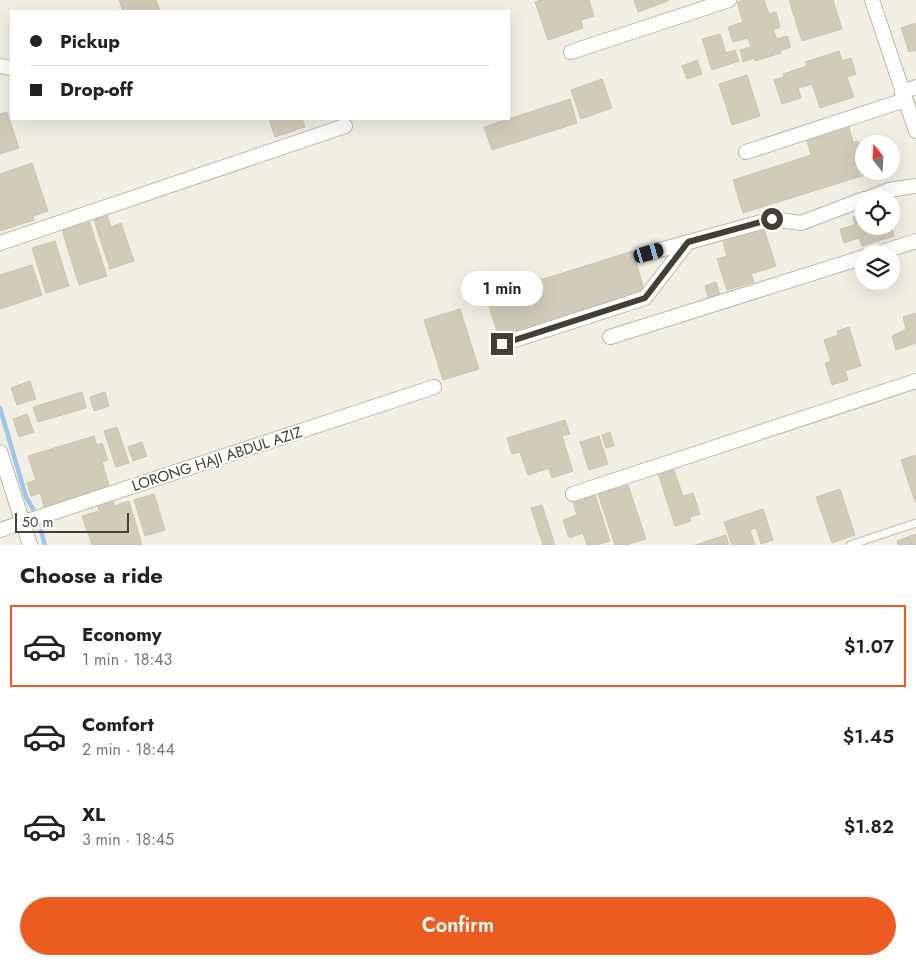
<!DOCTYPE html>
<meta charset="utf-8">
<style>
:root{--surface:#fff;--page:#f2f2f2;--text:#222;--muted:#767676;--line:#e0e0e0;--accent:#ec5c20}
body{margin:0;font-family:Jost,sans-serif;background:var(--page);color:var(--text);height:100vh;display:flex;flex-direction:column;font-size:19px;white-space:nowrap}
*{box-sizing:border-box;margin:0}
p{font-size:16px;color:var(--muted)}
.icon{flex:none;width:28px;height:28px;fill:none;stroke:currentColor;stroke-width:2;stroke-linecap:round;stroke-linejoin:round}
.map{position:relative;height:545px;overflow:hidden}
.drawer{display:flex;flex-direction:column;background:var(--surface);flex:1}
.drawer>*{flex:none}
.guide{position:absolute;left:10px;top:10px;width:500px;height:110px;border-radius:0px;box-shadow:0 5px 20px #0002;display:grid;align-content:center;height:110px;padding:0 20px;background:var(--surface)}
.needle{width:32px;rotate:342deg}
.tools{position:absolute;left:855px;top:135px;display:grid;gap:10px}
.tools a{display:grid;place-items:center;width:45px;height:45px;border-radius:50%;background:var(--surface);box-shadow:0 5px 20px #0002;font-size:25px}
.scale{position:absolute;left:15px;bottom:12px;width:114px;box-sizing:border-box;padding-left:5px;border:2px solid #423f34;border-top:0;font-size:14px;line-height:18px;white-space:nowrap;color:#423f34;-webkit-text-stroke:4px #fff;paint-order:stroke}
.end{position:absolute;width:22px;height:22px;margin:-11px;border:6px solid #423f34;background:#fff;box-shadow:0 0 0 2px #fff}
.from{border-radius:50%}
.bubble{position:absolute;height:35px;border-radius:18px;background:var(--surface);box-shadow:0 5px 20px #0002;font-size:16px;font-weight:600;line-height:35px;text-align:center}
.car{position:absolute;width:15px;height:30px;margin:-15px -8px;border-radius:6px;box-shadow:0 0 4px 1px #0007;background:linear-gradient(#222 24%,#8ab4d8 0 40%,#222 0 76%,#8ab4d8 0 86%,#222 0)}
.guide b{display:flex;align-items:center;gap:18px;height:48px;font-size:19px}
.guide b+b{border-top:1px solid var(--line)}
.guide i{width:12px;height:12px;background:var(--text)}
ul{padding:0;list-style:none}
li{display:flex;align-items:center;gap:15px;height:82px;margin:0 10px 8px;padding:0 10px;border:2px solid transparent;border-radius:0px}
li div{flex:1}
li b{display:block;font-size:19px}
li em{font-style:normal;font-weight:600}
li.active{border-color:var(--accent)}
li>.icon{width:45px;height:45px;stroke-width:1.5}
h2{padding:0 20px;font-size:22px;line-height:60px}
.primary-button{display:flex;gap:10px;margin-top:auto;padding:10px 20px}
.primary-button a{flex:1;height:58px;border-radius:30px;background:var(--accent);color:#fff;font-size:20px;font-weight:600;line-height:58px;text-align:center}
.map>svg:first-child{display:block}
</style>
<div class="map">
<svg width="916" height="545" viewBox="0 0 916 545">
<rect width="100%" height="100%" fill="#f1efe4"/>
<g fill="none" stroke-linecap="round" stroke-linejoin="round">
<g stroke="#a3c3eb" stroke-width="4.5">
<polyline points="0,408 26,497 33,509"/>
<polyline points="41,531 45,545"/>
</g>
</g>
<g fill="#d1ccba" stroke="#ccc4ae">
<polygon points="119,0 156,0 160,11 123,11"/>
<polygon points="541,0 589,0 594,16 581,20 583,28 548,40 535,2"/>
<polygon points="634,0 668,0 668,1 638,12"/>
<polygon points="745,0 764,0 769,14 776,12 780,27 773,30 777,39 787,36 791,47 780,51 781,53 755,61 754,58 743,62 740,50 751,47 748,38 733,42 728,27 743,22 737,2"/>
<polygon points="789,0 833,0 842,29 802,41"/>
<polygon points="916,23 916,50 909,52 901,28"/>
<polygon points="720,34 726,53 735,50 739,61 712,70 702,39"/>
<polygon points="839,51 842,61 851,58 856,74 847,77 854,97 820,108 812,84 798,88 801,98 782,104 774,80 784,77 783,74 807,66 805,62"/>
<polygon points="697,60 702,74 687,79 682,66"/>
<polygon points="747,75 760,116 732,125 719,84"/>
<polygon points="602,79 612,108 581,119 571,90"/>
<polygon points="570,99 577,123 492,150 484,127"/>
<polygon points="7,112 19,148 0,154 0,114"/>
<polygon points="269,119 302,119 305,127 275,137"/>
<polygon points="848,125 853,142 858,141 864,160 864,171 867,171 868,174 743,213 733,180 811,155 806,138"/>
<polygon points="32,163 48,211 33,216 34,220 0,231 0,174"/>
<polygon points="864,208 864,226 891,226 894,236 862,246 859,238 844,243 840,229 855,225 853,217 859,215 858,210"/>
<polygon points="106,213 111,227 121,223 134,261 110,269 93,217"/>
<polygon points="88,217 107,276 79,285 61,227"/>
<polygon points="764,229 776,266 751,274 754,282 727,290 717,259 727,256 723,242"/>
<polygon points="55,241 69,286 46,293 32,248"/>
<polygon points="633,251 645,293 499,338 486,297"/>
<polygon points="32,265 42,295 0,309 0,275"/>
<polygon points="716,282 720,296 709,300 705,286"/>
<polygon points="460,309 479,369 443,380 424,320"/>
<polygon points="916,313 916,343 896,350 892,336 906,329 903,317"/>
<polygon points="849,327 861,366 845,371 848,380 832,385 825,363 831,361 824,340 838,335 837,331"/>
<polygon points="30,381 36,399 17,405 11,388"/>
<polygon points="82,392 86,408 38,422 33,407"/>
<polygon points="105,392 109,406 94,411 90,397"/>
<polygon points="27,414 34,432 19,437 13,419"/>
<polygon points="565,420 570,434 562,436 573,471 552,478 549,468 528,475 520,452 512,454 507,438"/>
<polygon points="117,427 129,463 116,467 104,431"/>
<polygon points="610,432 614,446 606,448 602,435"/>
<polygon points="94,436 97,445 102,443 108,460 102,462 110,488 45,509 40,493 31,496 27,483 36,480 28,456"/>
<polygon points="599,436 608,464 589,470 580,442"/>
<polygon points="142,442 147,456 133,461 128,447"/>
<polygon points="916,455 916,502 915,502 901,460"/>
<polygon points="673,467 683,496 693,493 700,514 690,517 691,521 675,526 658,473"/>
<polygon points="628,485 646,539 626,545 615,545 598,494"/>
<polygon points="840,489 855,535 832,543 816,497"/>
<polygon points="154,494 165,530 145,536 134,500"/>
<polygon points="595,495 610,541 597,545 587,545 583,533 569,538 563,520 577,515 573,502"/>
<polygon points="113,500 114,506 129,501 142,545 92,545 82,516 99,511 98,505"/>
<polygon points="542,505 555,545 543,545 531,508"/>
<polygon points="763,509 773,540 761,544 756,528 750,530 755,545 732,545 724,522"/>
<polygon points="916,534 916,545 898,545 897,541"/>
<polygon points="726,535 729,545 695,545"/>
</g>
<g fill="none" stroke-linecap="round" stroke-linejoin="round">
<g stroke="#bbb7a7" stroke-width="9">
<polyline id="service" points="850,545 916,523"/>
</g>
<g stroke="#bbb7a7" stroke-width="16">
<g id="minor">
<polyline points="872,0 916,131"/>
<polyline points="571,52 729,0"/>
<polyline points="0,66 11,68"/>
<polyline points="902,92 916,87"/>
<polyline points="746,152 905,100"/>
<polyline points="866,199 889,190 916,186"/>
<polyline points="0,243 345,126"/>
<polyline points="649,253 772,219 801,223 864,199"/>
<polyline points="876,254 916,241"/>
<polyline points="610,337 864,257"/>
<polyline points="502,344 645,298 688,242"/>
<polyline points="0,452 30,545"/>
<polyline points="573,494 916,381"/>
<polyline points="0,530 434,387"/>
</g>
</g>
<use href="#service" stroke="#fff" stroke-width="7"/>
<use href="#minor" stroke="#fff" stroke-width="14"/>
</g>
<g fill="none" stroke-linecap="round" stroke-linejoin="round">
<polyline stroke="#423f34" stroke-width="6" points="502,344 645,298 688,242 772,219"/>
</g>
<g text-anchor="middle" stroke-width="4" stroke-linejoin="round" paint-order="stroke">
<g font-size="15" fill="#423f34" stroke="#fff">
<text transform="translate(217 459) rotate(-18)" y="5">LORONG HAJI ABDUL AZIZ</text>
</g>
</g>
</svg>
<div class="tools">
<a><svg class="needle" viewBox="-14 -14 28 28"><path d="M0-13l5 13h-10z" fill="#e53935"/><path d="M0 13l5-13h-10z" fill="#767676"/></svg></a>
<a><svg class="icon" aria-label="locate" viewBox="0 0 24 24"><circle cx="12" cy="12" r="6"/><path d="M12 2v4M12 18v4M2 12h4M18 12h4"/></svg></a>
<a><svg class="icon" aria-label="layers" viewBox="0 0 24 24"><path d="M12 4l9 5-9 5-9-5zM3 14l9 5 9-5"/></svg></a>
</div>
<div class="scale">50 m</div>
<i class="end from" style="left:772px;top:219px"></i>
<i class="end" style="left:502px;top:344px"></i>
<div class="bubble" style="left:461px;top:271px;width:82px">1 min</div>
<i class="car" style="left:649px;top:253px;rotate:74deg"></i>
<div class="guide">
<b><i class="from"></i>Pickup</b>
<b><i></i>Drop-off</b>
</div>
</div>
<section class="drawer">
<h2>Choose a ride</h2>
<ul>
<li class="active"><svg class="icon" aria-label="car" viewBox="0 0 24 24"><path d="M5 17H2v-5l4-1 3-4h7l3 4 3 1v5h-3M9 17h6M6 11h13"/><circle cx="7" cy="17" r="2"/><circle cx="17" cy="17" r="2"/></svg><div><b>Economy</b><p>1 min · 18:43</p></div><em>$1.07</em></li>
<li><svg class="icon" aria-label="car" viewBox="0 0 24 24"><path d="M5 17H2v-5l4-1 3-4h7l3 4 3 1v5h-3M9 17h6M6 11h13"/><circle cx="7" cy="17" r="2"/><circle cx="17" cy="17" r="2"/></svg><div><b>Comfort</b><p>2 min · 18:44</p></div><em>$1.45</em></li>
<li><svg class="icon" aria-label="car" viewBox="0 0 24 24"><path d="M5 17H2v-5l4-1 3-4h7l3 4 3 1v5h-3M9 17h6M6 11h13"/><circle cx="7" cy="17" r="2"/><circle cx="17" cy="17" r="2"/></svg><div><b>XL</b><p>3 min · 18:45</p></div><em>$1.82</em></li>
</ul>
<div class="primary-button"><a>Confirm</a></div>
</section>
